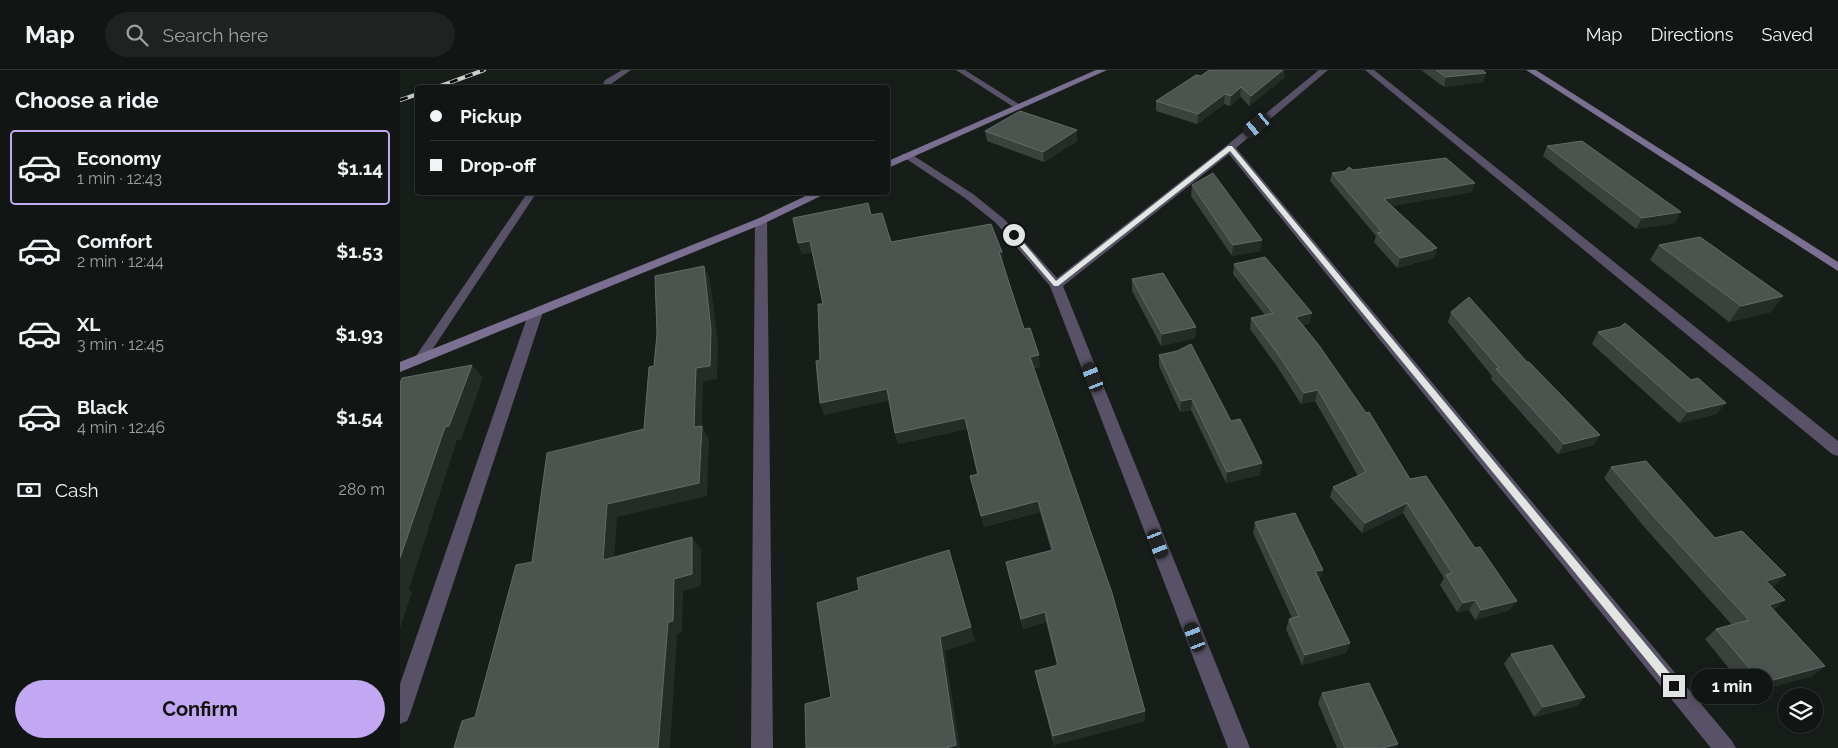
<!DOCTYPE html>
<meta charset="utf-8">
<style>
:root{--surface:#111614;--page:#1e2322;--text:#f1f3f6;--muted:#9c9fa0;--line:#303534;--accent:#c2a8f2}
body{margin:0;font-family:Raleway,sans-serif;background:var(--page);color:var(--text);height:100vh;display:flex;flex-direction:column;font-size:19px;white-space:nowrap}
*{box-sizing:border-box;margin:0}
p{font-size:16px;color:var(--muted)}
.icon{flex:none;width:28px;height:28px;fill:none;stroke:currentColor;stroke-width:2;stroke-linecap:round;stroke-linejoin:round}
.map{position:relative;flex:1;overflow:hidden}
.side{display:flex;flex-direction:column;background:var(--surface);width:400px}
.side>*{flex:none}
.guide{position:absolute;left:15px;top:15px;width:475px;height:110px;border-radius:5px;box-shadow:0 2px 8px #0003,0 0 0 1px var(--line);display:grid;align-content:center;height:110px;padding:0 15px;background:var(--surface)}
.buttons{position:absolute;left:1378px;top:618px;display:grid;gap:10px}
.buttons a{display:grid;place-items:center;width:45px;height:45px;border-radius:50%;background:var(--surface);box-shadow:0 2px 8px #0003,0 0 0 1px var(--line);font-size:25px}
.end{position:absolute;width:22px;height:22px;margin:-11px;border:6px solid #e1e6e3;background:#111;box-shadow:0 0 0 2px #111}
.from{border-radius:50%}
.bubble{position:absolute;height:35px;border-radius:18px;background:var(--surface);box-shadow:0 2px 8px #0003,0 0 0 1px var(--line);font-size:16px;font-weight:700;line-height:35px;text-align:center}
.car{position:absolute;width:15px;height:30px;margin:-15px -8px;border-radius:6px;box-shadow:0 0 4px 1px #0007;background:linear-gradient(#222 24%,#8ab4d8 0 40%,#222 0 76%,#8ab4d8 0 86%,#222 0)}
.guide b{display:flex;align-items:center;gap:18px;height:48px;font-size:19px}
.guide b+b{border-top:1px solid var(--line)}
.guide i{width:12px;height:12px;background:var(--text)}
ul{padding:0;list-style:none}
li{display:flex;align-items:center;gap:15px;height:75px;margin:0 10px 8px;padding:0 5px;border:2px solid transparent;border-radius:5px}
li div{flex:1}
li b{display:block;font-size:19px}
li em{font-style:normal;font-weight:700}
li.on{border-color:var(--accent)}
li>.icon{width:45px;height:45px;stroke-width:1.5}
h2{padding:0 15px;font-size:22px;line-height:60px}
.pay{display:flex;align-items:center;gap:12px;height:55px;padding:0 15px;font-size:19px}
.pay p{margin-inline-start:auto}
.button{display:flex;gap:10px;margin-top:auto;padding:10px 15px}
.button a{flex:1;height:58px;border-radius:30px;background:var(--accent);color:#111;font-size:20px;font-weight:700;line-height:58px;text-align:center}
header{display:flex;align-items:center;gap:30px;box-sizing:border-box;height:70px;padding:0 25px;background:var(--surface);border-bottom:1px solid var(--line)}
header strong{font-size:24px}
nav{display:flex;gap:28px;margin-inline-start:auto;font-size:18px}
.search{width:350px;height:45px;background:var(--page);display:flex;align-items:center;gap:12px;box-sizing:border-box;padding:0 18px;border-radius:28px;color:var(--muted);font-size:19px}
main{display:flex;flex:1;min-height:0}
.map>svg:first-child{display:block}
</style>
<header>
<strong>Map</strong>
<div class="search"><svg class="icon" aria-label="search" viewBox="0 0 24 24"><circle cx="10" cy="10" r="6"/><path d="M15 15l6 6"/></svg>Search here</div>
<nav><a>Map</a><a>Directions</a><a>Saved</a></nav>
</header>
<main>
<section class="side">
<h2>Choose a ride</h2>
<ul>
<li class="on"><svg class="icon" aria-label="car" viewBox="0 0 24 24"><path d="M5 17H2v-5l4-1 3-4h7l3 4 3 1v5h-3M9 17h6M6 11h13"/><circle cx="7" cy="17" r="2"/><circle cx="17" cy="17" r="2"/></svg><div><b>Economy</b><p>1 min · 12:43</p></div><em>$1.14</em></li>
<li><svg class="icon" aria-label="car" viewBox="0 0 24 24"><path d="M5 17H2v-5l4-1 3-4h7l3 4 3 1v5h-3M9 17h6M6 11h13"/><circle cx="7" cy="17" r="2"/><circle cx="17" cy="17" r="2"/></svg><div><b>Comfort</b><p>2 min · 12:44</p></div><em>$1.53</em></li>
<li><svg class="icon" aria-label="car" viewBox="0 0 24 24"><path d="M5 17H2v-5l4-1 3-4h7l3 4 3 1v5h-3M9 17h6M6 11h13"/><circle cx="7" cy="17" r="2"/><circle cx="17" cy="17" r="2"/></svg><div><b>XL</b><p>3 min · 12:45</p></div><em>$1.93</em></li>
<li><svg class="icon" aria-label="car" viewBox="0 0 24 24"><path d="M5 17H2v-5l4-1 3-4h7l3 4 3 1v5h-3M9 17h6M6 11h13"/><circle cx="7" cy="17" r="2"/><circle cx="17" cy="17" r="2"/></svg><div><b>Black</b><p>4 min · 12:46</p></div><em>$1.54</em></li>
</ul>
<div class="pay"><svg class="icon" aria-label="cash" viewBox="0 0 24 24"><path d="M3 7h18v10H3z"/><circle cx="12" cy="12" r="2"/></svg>Cash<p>280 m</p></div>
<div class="button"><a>Confirm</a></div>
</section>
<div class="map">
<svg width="1438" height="678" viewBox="0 0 1438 678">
<rect width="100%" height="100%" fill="#171e1a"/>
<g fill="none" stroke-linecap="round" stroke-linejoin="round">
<g fill="#585167" fill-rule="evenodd">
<polygon points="222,0 231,0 211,14 208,18 201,18 205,10"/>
<polygon points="556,0 565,0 622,36 615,38"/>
<polygon points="128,122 137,122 24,292 16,292 14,289 16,286"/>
</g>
<g fill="#585167" fill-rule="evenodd">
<polygon points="919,0 928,0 836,78 1332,671 1336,678 1311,678 829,84 663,216 850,678 828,678 650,216 596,153 565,128 502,86 503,84 511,84 573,124 604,149 657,208 826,76"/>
<polygon points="965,0 974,0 1438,371 1438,386 1432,384"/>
<polygon points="361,148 367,151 373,678 351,678 355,151"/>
<polygon points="136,238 143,242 10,644 7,651 0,654 0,614 129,242"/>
</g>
<g fill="#7b6f92" fill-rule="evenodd">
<polygon points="696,0 707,0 488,98 488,91"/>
<polygon points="1126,0 1136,0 1438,192 1438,201"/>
<polygon points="414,122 429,122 365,153 0,302 0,292 357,149"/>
</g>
<g stroke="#cbd0cd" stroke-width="4">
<g id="rail">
<polyline points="35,18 84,0"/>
<polyline points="0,30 18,24"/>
</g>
</g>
<use href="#rail" stroke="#050706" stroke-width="2.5" stroke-dasharray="8" stroke-linecap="butt"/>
</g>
<g fill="#3b423e">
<polygon points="1021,0 1082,0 1086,3 1083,12 1044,17"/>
<polygon points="801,6 884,8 849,36 840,26 830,36 824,34 797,54 756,41 756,31"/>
<polygon points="677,60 677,71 644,92 587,71 585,61"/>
<polygon points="1147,76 1275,153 1236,159 1143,86"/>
<polygon points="953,100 1072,122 992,136 1037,178 1034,187 1031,188 1030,189 997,198 974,172 976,166 930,111 932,103"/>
<polygon points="792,115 862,170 860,181 832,186 791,126"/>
<polygon points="471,145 491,172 602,182 603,193 624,259 640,297 633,298 745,651 654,675 637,611 635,601 657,596 646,552 623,559 608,503 606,492 651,480 640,442 584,457 570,406 577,404 567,359 498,374 495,363 489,330 424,345 420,290 423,234 412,182 402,184 398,173"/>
<polygon points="1259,175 1371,242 1329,252 1250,190"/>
<polygon points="834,194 910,253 903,255 1010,409 1110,540 1075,550 1069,540 1057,542 1040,515 1044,508 1003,443 962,463 930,427 933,417 958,406 915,331 901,334 876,295 850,259 851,248 865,245 833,204"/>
<polygon points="732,209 796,257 795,268 761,276 732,221"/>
<polygon points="1051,242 1127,292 1194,375 1158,384 1091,309 1092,306 1048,252"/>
<polygon points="1198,262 1291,310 1317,344 1279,353 1192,274"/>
<polygon points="759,285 831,351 860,405 826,413 791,340 780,342 759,296"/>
<polygon points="1211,397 1315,468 1374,516 1371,517 1374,540 1425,596 1412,606 1349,623 1305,569 1316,559 1332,555 1246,459 1204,408"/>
<polygon points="855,452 923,500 919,510 950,573 946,583 902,595 886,559 889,549 892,548 853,463"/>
<polygon points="1111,584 1185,627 1176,636 1134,647 1104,594"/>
<polygon points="922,623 998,674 995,678 937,678 918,633"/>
</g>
<g fill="#252c28">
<polygon points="883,0 885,0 884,8 849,36 851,26"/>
<polygon points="1086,3 1083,12 1044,17 1046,7"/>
<polygon points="841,17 840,26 830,36 831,26"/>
<polygon points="825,24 824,34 797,54 798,44"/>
<polygon points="677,60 677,71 644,92 643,82"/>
<polygon points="1075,113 1072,122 982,138 984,129"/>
<polygon points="1281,142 1275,153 1236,159 1242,148"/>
<polygon points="862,170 860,181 832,186 833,175"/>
<polygon points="410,171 414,182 402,184 398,173"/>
<polygon points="1037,178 1034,187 1031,188 1030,189 997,198 1000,188"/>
<polygon points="599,182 602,182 603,193 601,193"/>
<polygon points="304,196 310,209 318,273 317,309 303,312 302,356 309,369 307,426 217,447 213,503 203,490 207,434 294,357 296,298"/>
<polygon points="1383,226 1371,242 1329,252 1341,236"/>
<polygon points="912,243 910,253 894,257 896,247"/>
<polygon points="796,257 795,268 761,276 762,264"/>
<polygon points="639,285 640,297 631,298 630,287"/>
<polygon points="72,295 83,308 61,370 57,370 9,519 12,522 0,558 0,488 45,357"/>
<polygon points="487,319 491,330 424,345 420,333"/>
<polygon points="918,320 915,331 901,334 904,323"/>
<polygon points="792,329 791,340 780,342 781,331"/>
<polygon points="1326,333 1317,344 1279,353 1288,342"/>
<polygon points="565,348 567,359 498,374 495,363"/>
<polygon points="1200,365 1194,375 1158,384 1164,374"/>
<polygon points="862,393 860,405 826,413 827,402"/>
<polygon points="638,431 640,442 584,457 581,446"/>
<polygon points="1007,433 1003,443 962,463 965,453"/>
<polygon points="292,467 301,479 301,516 283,521 282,562 277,564 270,678 258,678 268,552 274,509"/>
<polygon points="923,500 919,510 915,501"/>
<polygon points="1386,505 1374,516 1354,521 1366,511"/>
<polygon points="1075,530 1069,540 1057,542 1063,533"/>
<polygon points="1385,530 1373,541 1369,535"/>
<polygon points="1117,531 1110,540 1075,550 1081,540"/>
<polygon points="645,542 646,552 623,559 621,549"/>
<polygon points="571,557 575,571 545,581 560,678 546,678 540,567"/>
<polygon points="950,573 946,583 902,595 905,585"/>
<polygon points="1425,596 1412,606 1349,623 1362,613"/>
<polygon points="1185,627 1176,636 1134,647 1143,637"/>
<polygon points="745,641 745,651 654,675 653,666"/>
<polygon points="998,674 995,678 982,678"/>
</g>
<g fill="#4c5450" stroke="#646b67">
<polygon points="809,0 883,0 851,26 841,17 831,26 825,24 798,44 756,31 796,5 801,6"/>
<polygon points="1036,0 1082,0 1086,3 1046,7"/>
<polygon points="620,41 677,60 643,82 585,61"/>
<polygon points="1182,71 1281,142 1242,148 1147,76"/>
<polygon points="1046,88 1075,113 984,129 1037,178 1032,179 1033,180 1000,188 977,163 982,162 932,103 945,101 949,97 953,100"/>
<polygon points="813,103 862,170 833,175 828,168 792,115"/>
<polygon points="468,133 471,145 482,143 491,172 591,154 602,182 599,182 624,259 630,258 639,285 630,287 712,523 745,641 653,666 635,601 658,595 645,542 621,549 606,492 653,480 638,431 581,446 570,406 578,404 565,348 495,363 487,319 420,333 416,291 420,290 418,234 423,234 410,171 398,173 393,148"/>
<polygon points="1300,167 1383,226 1341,236 1259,175"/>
<polygon points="865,187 912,243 896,247 918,274 966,343 969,342 1010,409 1026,406 1075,478 1080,477 1117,531 1081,540 1075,530 1063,533 1046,505 1052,503 1007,433 965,453 933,417 966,402 918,320 904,323 878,284 851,248 873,243 834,194"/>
<polygon points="304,196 311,260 310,296 296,298 294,357 302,356 299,413 207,434 203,490 292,467 292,504 274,509 273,551 268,552 258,678 54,678 62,651 75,647 116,495 132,492 147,383 244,359 249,297 254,296 257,264 255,206"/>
<polygon points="763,203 796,257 762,264 732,209"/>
<polygon points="1069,227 1127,292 1129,292 1200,365 1164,374 1096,299 1099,298 1051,242"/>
<polygon points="1225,253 1291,310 1298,308 1326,333 1288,342 1198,262 1220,257"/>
<polygon points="791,274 831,351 840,349 862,393 827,402 792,329 781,331 759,285 777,281"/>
<polygon points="72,295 49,356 45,357 0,488 0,313 2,308"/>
<polygon points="1246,391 1315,468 1342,461 1386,505 1366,511 1385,530 1369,535 1425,596 1362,613 1316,559 1349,550 1255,448 1211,397"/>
<polygon points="895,443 923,500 915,501 950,573 905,585 889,549 899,546 855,452"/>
<polygon points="549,480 571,557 540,567 556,675 546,678 406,678 405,634 431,627 417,533 459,520 457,508"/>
<polygon points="1152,575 1185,627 1143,637 1111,584"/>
<polygon points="969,613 998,674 982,678 945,678 922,623"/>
</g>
<polygon fill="#e1e6e3" points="828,76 832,76 1278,613 1280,616 1278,620 1274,622 1271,620 830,81 658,216 654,216 610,165 616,164 656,211"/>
</svg>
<div class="buttons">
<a><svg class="icon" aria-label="layers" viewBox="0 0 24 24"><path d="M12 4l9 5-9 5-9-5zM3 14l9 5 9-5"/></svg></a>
</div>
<i class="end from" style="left:614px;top:165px"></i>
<i class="end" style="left:1274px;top:616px"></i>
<div class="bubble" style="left:1291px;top:599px;width:82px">1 min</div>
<i class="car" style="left:857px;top:55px;rotate:230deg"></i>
<i class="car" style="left:693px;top:307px;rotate:338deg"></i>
<i class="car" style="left:758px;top:474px;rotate:159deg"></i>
<i class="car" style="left:795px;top:567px;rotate:339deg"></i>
<div class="guide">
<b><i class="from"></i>Pickup</b>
<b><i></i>Drop-off</b>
</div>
</div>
</main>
